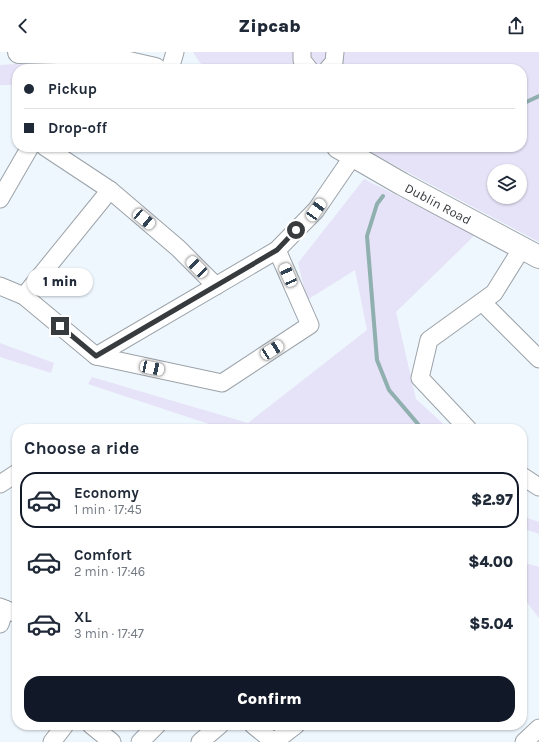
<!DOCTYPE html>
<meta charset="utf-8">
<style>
:root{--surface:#fff;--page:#f6f6f7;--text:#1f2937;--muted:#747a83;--line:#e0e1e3;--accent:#111827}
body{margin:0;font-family:Karla,sans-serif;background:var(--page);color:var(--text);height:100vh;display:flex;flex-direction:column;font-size:15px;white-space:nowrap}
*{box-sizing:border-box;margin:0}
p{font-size:13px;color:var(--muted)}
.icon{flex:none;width:22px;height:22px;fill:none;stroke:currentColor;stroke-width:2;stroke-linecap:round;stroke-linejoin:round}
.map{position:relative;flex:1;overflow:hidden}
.side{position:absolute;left:12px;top:372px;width:515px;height:306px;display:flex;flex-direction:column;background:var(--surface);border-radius:16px;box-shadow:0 1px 3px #0004}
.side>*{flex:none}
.guide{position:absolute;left:12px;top:12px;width:515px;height:88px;border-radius:16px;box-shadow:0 1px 3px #0004;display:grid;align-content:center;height:88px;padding:0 12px;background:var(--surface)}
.fabs{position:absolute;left:487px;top:112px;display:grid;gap:8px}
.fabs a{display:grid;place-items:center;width:40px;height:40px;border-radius:50%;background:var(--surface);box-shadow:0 1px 3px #0004;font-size:20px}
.end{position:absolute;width:18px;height:18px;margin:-9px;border:5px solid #383b3e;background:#fff;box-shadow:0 0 0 2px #fff}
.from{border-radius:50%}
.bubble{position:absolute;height:28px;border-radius:14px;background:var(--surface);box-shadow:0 1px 3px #0004;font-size:13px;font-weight:800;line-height:28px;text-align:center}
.car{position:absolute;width:12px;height:24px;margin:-12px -6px;border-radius:5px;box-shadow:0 0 3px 1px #0007;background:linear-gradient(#fff 24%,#345 0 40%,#fff 0 76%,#345 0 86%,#fff 0)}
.guide b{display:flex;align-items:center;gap:14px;height:38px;font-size:15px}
.guide b+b{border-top:1px solid var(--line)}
.guide i{width:10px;height:10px;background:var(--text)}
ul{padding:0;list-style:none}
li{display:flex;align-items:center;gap:12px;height:56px;margin:0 8px 6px;padding:0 4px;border:2px solid transparent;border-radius:16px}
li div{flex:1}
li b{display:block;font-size:15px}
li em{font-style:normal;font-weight:800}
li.on{border-color:var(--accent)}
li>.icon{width:36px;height:36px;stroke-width:1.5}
h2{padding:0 12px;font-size:18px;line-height:48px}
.button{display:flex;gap:8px;margin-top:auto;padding:8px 12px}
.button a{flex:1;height:46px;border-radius:16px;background:var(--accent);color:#fff;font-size:16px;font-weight:800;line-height:46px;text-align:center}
header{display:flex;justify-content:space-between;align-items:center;height:52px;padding:0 12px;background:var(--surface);font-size:18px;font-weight:800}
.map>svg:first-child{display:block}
</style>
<header><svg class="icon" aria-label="back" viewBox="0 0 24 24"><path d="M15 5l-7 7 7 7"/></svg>Zipcab<svg class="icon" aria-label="share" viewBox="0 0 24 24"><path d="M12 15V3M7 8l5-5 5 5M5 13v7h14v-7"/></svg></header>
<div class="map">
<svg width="539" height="690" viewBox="0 0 539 690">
<rect width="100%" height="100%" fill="#eff7fe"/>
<g fill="#e6e2f7" fill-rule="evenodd">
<path d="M193 0H539V190L360 95H522V17H214L200 11ZM494 119H520V145H494Z"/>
<polygon points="15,12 73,14 88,17 17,17 17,33 0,33 0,13"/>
<polygon points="364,127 475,183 396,260 416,347 449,377 224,377 88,332 92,325 248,371 367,278 355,218 307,248 298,211"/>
<polygon points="0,291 54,311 51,321 0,305"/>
<polygon points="522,464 539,470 539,482 522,476"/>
<polygon points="522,510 539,515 539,566 522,544"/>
</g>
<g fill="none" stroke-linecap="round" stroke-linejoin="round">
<g stroke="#90afaf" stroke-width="4">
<polyline points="522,52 539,44"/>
<polyline points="383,144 377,152 367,184 377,308 389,338 418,372 420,377"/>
</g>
<g stroke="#9ba2a8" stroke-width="19">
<g id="minor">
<polyline points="302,0 302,8 309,17"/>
<polyline points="170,17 175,0"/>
<polyline points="328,17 334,10 335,0"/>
<polyline points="45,95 110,138 178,196 216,234"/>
<polyline points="0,147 30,95"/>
<polyline points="0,234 24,244 96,304 277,198 316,158 353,104"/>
<polyline points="24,244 110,138"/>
<polyline points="482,250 539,307"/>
<polyline points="96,304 222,331 310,273 277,198"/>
<polyline points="468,377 420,326 429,288 494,241 522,196"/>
<polyline points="522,424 539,435"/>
<polyline points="0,432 17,421"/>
<polyline points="0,555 17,562"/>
<polyline points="0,572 5,557"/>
<polyline points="91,673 112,690"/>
<polyline points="253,673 274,690"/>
<polyline points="52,690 65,673"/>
<polyline points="140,690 157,673"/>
<polyline points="200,690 220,673"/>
<polyline points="274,690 296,673"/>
<polyline points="524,690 539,676"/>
</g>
</g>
<g stroke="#9ba2a8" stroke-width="24">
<g id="major">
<polyline points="19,0 59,1 120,9 155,17"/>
<path id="s1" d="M338 95 402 132 539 205"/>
</g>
</g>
<use href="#minor" stroke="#fff" stroke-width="17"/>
<use href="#major" stroke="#fff" stroke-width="22"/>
</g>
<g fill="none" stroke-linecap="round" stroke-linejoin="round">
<polyline stroke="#383b3e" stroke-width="5" points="60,274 96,304 277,198 296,178"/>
</g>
<g text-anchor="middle" stroke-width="3" stroke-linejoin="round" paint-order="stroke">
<g font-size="13" fill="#383b3e" stroke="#fff">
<text dy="5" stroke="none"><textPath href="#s1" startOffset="115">Dublin Road</textPath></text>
</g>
</g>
</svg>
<div class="fabs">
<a><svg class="icon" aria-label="layers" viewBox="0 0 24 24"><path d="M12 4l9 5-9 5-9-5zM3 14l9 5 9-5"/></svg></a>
</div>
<i class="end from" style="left:296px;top:178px"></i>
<i class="end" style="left:60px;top:274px"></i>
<div class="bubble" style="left:27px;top:216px;width:66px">1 min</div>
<i class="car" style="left:316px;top:158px;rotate:35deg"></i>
<i class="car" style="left:144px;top:167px;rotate:130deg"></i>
<i class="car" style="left:197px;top:215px;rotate:316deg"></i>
<i class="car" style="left:288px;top:223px;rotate:336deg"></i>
<i class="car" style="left:272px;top:298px;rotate:57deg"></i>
<i class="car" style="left:152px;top:316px;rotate:102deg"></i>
<div class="guide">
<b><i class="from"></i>Pickup</b>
<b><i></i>Drop-off</b>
</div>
<section class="side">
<h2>Choose a ride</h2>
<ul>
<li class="on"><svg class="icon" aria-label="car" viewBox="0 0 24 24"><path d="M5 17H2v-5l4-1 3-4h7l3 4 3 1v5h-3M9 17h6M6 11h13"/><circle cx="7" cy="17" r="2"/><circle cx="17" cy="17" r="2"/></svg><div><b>Economy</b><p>1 min · 17:45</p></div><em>$2.97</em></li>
<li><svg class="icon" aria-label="car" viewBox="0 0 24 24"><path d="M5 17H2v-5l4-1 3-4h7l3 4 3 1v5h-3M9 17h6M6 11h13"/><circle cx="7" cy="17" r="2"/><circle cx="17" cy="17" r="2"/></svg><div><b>Comfort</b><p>2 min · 17:46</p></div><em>$4.00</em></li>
<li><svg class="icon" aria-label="car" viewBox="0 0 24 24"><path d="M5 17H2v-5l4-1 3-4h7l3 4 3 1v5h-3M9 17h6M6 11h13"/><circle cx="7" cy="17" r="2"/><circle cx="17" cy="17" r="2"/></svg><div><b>XL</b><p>3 min · 17:47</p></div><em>$5.04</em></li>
</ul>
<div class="button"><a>Confirm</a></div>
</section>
</div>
